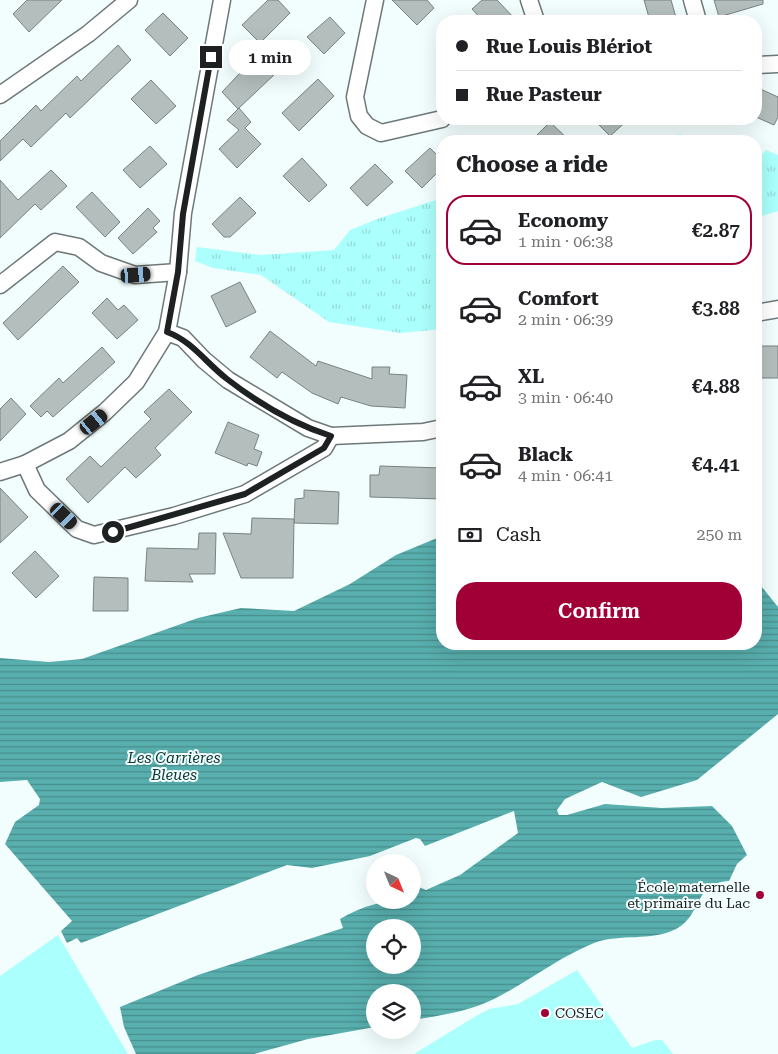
<!DOCTYPE html>
<meta charset="utf-8">
<style>
:root{--surface:#fff;--page:#f2f2f2;--text:#202124;--muted:#757577;--line:#e0e0e0;--accent:#a10037}
body{margin:0;font-family:"Roboto Serif",serif;background:var(--page);color:var(--text);height:100vh;display:flex;flex-direction:column;font-size:19px;white-space:nowrap}
*{box-sizing:border-box;margin:0}
p{font-size:16px;color:var(--muted)}
.icon{flex:none;width:28px;height:28px;fill:none;stroke:currentColor;stroke-width:2;stroke-linecap:round;stroke-linejoin:round}
.map{position:relative;flex:1;overflow:hidden}
.side{position:absolute;left:436px;top:135px;width:326px;height:515px;display:flex;flex-direction:column;background:var(--surface);border-radius:20px;box-shadow:0 5px 20px #0002}
.side>*{flex:none}
.hud{position:absolute;left:436px;top:15px;width:326px;height:110px;border-radius:20px;box-shadow:0 5px 20px #0002;display:grid;align-content:center;height:110px;padding:0 20px;background:var(--surface)}
.needle{width:32px;rotate:137deg}
.tools{position:absolute;left:366px;top:854px;display:grid;gap:10px}
.tools a{display:grid;place-items:center;width:55px;height:55px;border-radius:50%;background:var(--surface);box-shadow:0 5px 20px #0002;font-size:25px}
.end{position:absolute;width:22px;height:22px;margin:-11px;border:6px solid #1d2121;background:#fff;box-shadow:0 0 0 2px #fff}
.from{border-radius:50%}
.bubble{position:absolute;height:35px;border-radius:18px;background:var(--surface);box-shadow:0 5px 20px #0002;font-size:16px;font-weight:600;line-height:35px;text-align:center}
.car{position:absolute;width:15px;height:30px;margin:-15px -8px;border-radius:6px;box-shadow:0 0 4px 1px #0007;background:linear-gradient(#222 24%,#8ab4d8 0 40%,#222 0 76%,#8ab4d8 0 86%,#222 0)}
.hud b{display:flex;align-items:center;gap:18px;height:48px;font-size:19px}
.hud b+b{border-top:1px solid var(--line)}
.hud i{width:12px;height:12px;background:var(--text)}
ul{padding:0;list-style:none}
li{display:flex;align-items:center;gap:15px;height:70px;margin:0 10px 8px;padding:0 10px;border:2px solid transparent;border-radius:20px}
li div{flex:1}
li b{display:block;font-size:19px}
li em{font-style:normal;font-weight:600}
li.selected{border-color:var(--accent)}
li>.icon{width:45px;height:45px;stroke-width:1.5}
h2{padding:0 20px;font-size:22px;line-height:60px}
.pay{display:flex;align-items:center;gap:12px;height:55px;padding:0 20px;font-size:19px}
.pay p{margin-inline-start:auto}
.primary-button{display:flex;gap:10px;margin-top:auto;padding:10px 20px}
.primary-button a{flex:1;height:58px;border-radius:20px;background:var(--accent);color:#fff;font-size:20px;font-weight:600;line-height:58px;text-align:center}
.map>svg:first-child{display:block}
</style>
<div class="map">
<svg width="778" height="1054" viewBox="0 0 778 1054">
<defs>
<pattern id="park-tufts" width="24" height="20" patternUnits="userSpaceOnUse" patternTransform="scale(1.25)"><rect width="24" height="20" fill="#abfffc"/><path d="M3 7l-1-3M5 7V3M7 7l1-3M15 17l-1-3M17 17v-4M19 17l1-3" fill="none" stroke="#93dad8"/></pattern>
<pattern id="water-rules" width="6" height="5" patternUnits="userSpaceOnUse" patternTransform="scale(1.25)"><rect width="6" height="5" fill="#58afae"/><path d="M0 2.5h6" fill="none" stroke="#488e8d"/></pattern>
</defs>
<rect width="100%" height="100%" fill="#f2fefd"/>
<g fill="#abfffc">
<polygon points="58,935 128,1054 0,1054 0,976"/>
<polygon points="577,970 632,1048 655,1040 662,1040 673,1054 414,1054 476,1016 489,1009 518,1004"/>
</g>
<g fill="url(#park-tufts)">
<polygon points="681,134 688,141 651,141"/>
<polygon points="766,150 778,155 778,211 756,218 756,161"/>
<polygon points="442,198 442,329 401,333 329,322 261,275 213,268 195,261 197,247 261,255 334,250 350,230 377,219"/>
</g>
<path fill="url(#water-rules)" fill-rule="evenodd" d="M442 536V644H756V588L762 587 778 607V714L697 780 641 797 602 782 565 799 557 810 559 815H567L605 804 662 808 712 806 732 826 747 855 737 864 729 881C693 883 703 915 676 929 650 942 621 933 594 943 559 957 528 982 494 999 470 1011 439 1016 413 1020L412 992H375V1027L308 1039 254 1054H136L124 1027 120 1007 198 975 340 929 343 928 340 919C363 905 386 900 412 900L413 890 419 887 426 890 460 875 518 833 514 811 425 846 420 839 416 838 370 856 312 868 287 865 81 943 77 938 67 943 61 931 72 921 5 844 15 822 39 805 40 799 27 780 0 782V658L49 662 82 659 198 618 241 608 294 611 350 584 396 555ZM375 928H412V965H375Z"/>
<g fill="#b3bebd" stroke="#778281">
<polygon points="27,0 62,0 29,32 13,14"/>
<polygon points="268,0 278,0 290,13 260,43 242,25"/>
<polygon points="392,0 427,0 434,8 417,25"/>
<polygon points="482,0 497,0 517,21 483,21 472,9"/>
<polygon points="644,0 671,0 677,21 650,21"/>
<polygon points="714,0 763,0 763,4 719,17"/>
<polygon points="163,13 188,38 170,56 145,30"/>
<polygon points="330,17 345,33 324,54 307,37"/>
<polygon points="118,45 131,60 70,118 66,113 31,147 23,139 0,161 0,141 36,105 41,111 77,76 81,81"/>
<polygon points="258,54 276,73 238,109 222,92"/>
<polygon points="318,79 334,96 299,131 282,113"/>
<polygon points="151,80 176,106 156,124 131,99"/>
<polygon points="756,87 778,97 778,117 774,125 756,117"/>
<polygon points="239,108 251,122 245,128 261,144 237,168 219,149 239,130 227,120"/>
<polygon points="593,119 629,119 610,136"/>
<polygon points="550,122 570,141 531,141"/>
<polygon points="150,146 167,164 140,188 123,170"/>
<polygon points="430,148 442,160 442,168 422,188 405,171"/>
<polygon points="302,158 327,185 309,202 283,176"/>
<polygon points="375,164 393,182 367,206 350,188"/>
<polygon points="51,170 67,186 41,210 35,204 0,238 0,180 18,200"/>
<polygon points="92,192 120,222 105,237 76,207"/>
<polygon points="240,197 256,213 230,237 224,237 212,224"/>
<polygon points="148,208 160,221 153,228 157,232 133,254 118,238"/>
<polygon points="63,266 79,282 18,340 3,323"/>
<polygon points="240,282 256,312 226,327 211,296"/>
<polygon points="107,298 118,310 124,305 138,320 117,339 92,313"/>
<polygon points="270,331 316,366 318,361 372,379 372,367 390,367 389,374 407,375 405,408 371,406 341,397 338,404 312,393 282,372 277,378 250,357"/>
<rect x="756" y="346" width="22" height="32"/>
<polygon points="102,347 115,362 53,417 47,411 41,417 30,406 59,378 63,383"/>
<polygon points="169,389 192,412 155,448 161,455 136,478 125,467 88,503 66,479 90,456 101,467 151,419 144,412"/>
<polygon points="11,398 26,414 0,441 0,409"/>
<polygon points="228,422 259,435 254,449 262,452 257,466 248,463 247,466 215,453"/>
<polygon points="380,466 442,468 442,499 370,497 370,475 379,475"/>
<polygon points="0,488 28,517 0,543"/>
<polygon points="304,490 339,492 338,524 294,523 295,499 304,498"/>
<polygon points="252,518 294,519 293,578 241,578 223,533 251,534"/>
<polygon points="199,533 216,533 215,574 189,574 193,582 145,581 147,548 198,549"/>
<polygon points="35,551 59,576 36,598 12,573"/>
<polygon points="94,577 128,578 128,611 93,611"/>
</g>
<g fill="none" stroke-linecap="round" stroke-linejoin="round">
<g stroke="#6e7878" stroke-width="19">
<g id="street">
<polyline points="375,0 355,97 359,116 367,126 381,133 442,119"/>
<polyline points="529,0 536,21"/>
<polyline points="692,0 698,21"/>
<polyline points="756,65 778,64"/>
<polyline points="0,95 88,34 129,0"/>
<polyline points="0,285 55,242 79,247 101,263 135,275 178,272"/>
<polyline points="756,313 778,309"/>
<polyline points="167,332 183,338 204,360 228,380 308,428 331,436 423,432 442,428"/>
<polyline points="25,464 37,490 77,529 94,535 174,516 245,494 324,448 331,436"/>
<polyline points="0,472 25,464 69,441 105,412 136,382 167,332 178,272 183,213 222,0"/>
</g>
</g>
<use href="#street" stroke="#fff" stroke-width="16"/>
</g>
<g fill="none" stroke-linecap="round" stroke-linejoin="round">
<path stroke="#1d2121" stroke-width="6" d="M113 532 245 494 324 448 331 436C294 424 258 403 227 379 206 363 192 341 167 332L178 272 183 214 211 57"/>
</g>
<g fill="#a10037" stroke="#f2fefd" stroke-width="2">
<circle cx="760" cy="895" r="5"/>
<circle cx="545" cy="1013" r="5"/>
</g>
<g text-anchor="middle" stroke-width="4" stroke-linejoin="round" paint-order="stroke">
<g font-size="14" fill="#1d2121" stroke="#f2fefd" text-anchor="end">
<text x="750" y="892">École maternelle<tspan x="750" dy="16">et primaire du Lac</tspan></text>
<text x="555" y="1018" text-anchor="start">COSEC</text>
</g>
<g font-size="15" font-style="italic" fill="#093534" stroke="#f2fefd">
<text x="174" y="763">Les Carrières<tspan x="174" dy="17">Bleues</tspan></text>
</g>
</g>
</svg>
<div class="tools">
<a><svg class="needle" viewBox="-14 -14 28 28"><path d="M0-13l5 13h-10z" fill="#e53935"/><path d="M0 13l5-13h-10z" fill="#757577"/></svg></a>
<a><svg class="icon" aria-label="locate" viewBox="0 0 24 24"><circle cx="12" cy="12" r="6"/><path d="M12 2v4M12 18v4M2 12h4M18 12h4"/></svg></a>
<a><svg class="icon" aria-label="layers" viewBox="0 0 24 24"><path d="M12 4l9 5-9 5-9-5zM3 14l9 5 9-5"/></svg></a>
</div>
<i class="end from" style="left:113px;top:532px"></i>
<i class="end" style="left:211px;top:57px"></i>
<div class="bubble" style="left:229px;top:40px;width:82px">1 min</div>
<i class="car" style="left:136px;top:275px;rotate:86deg"></i>
<i class="car" style="left:94px;top:422px;rotate:51deg"></i>
<i class="car" style="left:64px;top:516px;rotate:134deg"></i>
<div class="hud">
<b><i class="from"></i>Rue Louis Blériot</b>
<b><i></i>Rue Pasteur</b>
</div>
<section class="side">
<h2>Choose a ride</h2>
<ul>
<li class="selected"><svg class="icon" aria-label="car" viewBox="0 0 24 24"><path d="M5 17H2v-5l4-1 3-4h7l3 4 3 1v5h-3M9 17h6M6 11h13"/><circle cx="7" cy="17" r="2"/><circle cx="17" cy="17" r="2"/></svg><div><b>Economy</b><p>1 min · 06:38</p></div><em>€2.87</em></li>
<li><svg class="icon" aria-label="car" viewBox="0 0 24 24"><path d="M5 17H2v-5l4-1 3-4h7l3 4 3 1v5h-3M9 17h6M6 11h13"/><circle cx="7" cy="17" r="2"/><circle cx="17" cy="17" r="2"/></svg><div><b>Comfort</b><p>2 min · 06:39</p></div><em>€3.88</em></li>
<li><svg class="icon" aria-label="car" viewBox="0 0 24 24"><path d="M5 17H2v-5l4-1 3-4h7l3 4 3 1v5h-3M9 17h6M6 11h13"/><circle cx="7" cy="17" r="2"/><circle cx="17" cy="17" r="2"/></svg><div><b>XL</b><p>3 min · 06:40</p></div><em>€4.88</em></li>
<li><svg class="icon" aria-label="car" viewBox="0 0 24 24"><path d="M5 17H2v-5l4-1 3-4h7l3 4 3 1v5h-3M9 17h6M6 11h13"/><circle cx="7" cy="17" r="2"/><circle cx="17" cy="17" r="2"/></svg><div><b>Black</b><p>4 min · 06:41</p></div><em>€4.41</em></li>
</ul>
<div class="pay"><svg class="icon" aria-label="cash" viewBox="0 0 24 24"><path d="M3 7h18v10H3z"/><circle cx="12" cy="12" r="2"/></svg>Cash<p>250 m</p></div>
<div class="primary-button"><a>Confirm</a></div>
</section>
</div>
